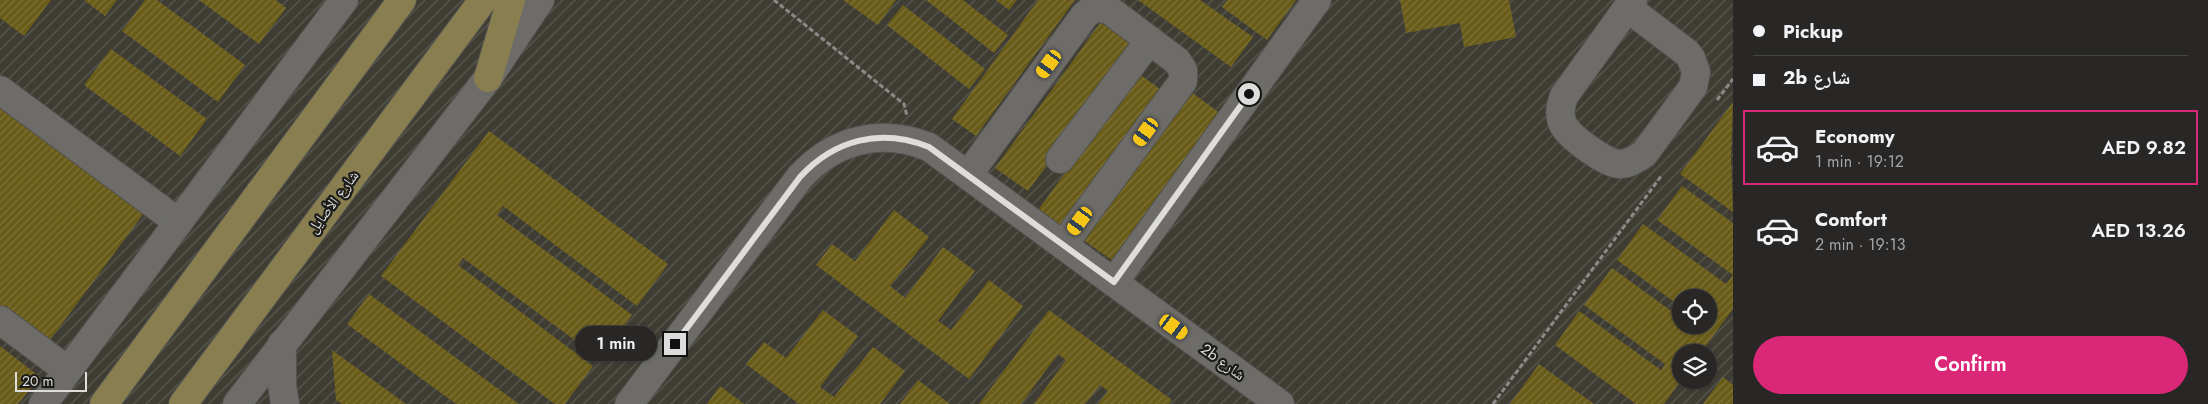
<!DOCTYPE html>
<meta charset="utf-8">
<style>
:root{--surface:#282725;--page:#302f2d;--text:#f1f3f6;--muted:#a5a5a7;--line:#444442;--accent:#db2777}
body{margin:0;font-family:Jost,"Noto Naskh Arabic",sans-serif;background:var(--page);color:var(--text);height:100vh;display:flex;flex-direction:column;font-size:19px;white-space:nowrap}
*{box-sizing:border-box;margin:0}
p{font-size:16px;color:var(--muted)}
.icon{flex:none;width:28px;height:28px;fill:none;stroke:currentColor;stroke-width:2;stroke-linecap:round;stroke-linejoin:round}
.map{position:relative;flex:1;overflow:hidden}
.sheet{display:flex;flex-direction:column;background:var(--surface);width:475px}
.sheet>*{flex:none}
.guide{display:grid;align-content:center;height:110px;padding:0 20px;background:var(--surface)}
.tools{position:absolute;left:1672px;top:289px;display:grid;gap:10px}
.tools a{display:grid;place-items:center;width:45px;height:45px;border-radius:50%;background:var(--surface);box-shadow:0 1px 4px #0004,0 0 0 1px var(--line);font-size:25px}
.scale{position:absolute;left:15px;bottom:12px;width:72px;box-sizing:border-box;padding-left:5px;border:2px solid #dedddb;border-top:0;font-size:14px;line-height:18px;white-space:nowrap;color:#dedddb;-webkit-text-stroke:4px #1c1c1a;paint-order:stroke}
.end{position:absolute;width:22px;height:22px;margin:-11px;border:6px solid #dedddb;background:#111;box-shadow:0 0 0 2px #111}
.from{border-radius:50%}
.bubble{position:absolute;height:35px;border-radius:18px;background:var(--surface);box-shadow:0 1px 4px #0004,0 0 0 1px var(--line);font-size:16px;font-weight:600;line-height:35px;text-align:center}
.car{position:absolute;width:15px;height:30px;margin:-15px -8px;border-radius:6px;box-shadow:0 0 4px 1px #0007;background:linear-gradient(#f5c518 24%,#345 0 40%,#f5c518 0 76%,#345 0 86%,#f5c518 0)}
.guide b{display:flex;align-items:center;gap:18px;height:48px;font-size:19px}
.guide b+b{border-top:1px solid var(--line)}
.guide i{width:12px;height:12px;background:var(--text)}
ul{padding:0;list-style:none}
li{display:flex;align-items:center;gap:15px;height:75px;margin:0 10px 8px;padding:0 10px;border:2px solid transparent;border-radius:0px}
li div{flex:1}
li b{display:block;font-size:19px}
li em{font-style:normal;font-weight:600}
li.active{border-color:var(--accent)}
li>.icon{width:45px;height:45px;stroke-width:1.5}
.cta{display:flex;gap:10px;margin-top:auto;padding:10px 20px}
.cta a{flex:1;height:58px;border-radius:30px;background:var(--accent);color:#fff;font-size:20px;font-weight:600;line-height:58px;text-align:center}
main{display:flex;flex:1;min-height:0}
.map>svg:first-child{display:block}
</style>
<main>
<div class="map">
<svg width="1733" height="404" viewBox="0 0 1733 404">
<defs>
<pattern id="industrial-furrows" width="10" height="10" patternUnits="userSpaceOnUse" patternTransform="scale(1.25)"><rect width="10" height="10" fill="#3f3d33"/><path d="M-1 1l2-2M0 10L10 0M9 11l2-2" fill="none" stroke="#5a5950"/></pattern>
<pattern id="building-hatch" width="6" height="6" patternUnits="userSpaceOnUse" patternTransform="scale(1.25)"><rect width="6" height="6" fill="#695c19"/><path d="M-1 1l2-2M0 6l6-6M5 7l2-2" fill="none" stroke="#7e733a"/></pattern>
</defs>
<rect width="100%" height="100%" fill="#353431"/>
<path fill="url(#industrial-furrows)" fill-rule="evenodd" d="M0 0H1733V404H0ZM1681 298H1709V325H1681ZM1681 352H1709V380H1681Z"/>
<g fill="url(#building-hatch)">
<polygon points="0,0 51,0 24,36 0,18"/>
<polygon points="84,0 117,0 105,16"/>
<polygon points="145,0 157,0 245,65 218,102 122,31"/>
<polygon points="199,0 276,0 286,8 259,44"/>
<polygon points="843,0 896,0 878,25"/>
<polygon points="926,0 963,0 1008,35 994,53"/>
<polygon points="996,0 1017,0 1009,10"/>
<polygon points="1038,0 1075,0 976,136 952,119"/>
<polygon points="1138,0 1200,0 1253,37 1231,67"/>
<polygon points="1227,0 1296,0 1267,40 1222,7"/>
<polygon points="1400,0 1509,0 1516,37 1464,47 1460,23 1406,33"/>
<polygon points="903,5 985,69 969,89 887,25"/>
<polygon points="1106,15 1139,39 1028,191 995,168"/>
<polygon points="111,49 207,119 180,156 84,85"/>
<polygon points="1138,73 1168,95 1068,231 1038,210"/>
<polygon points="1187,89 1224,116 1116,263 1079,237"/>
<polygon points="0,101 147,209 47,344 0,309"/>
<polygon points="1733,102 1731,156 1733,212 1680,174"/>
<polygon points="489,131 668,264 637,306 503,206 497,215 632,315 599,358 463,258 458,265 593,366 565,404 555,404 381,276"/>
<polygon points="1682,186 1733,223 1733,309 1701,352 1681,352 1681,380 1664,404 1636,404 1555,345 1579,311 1661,370 1665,364 1584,305 1612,268 1681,318 1681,325 1709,325 1709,298 1681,298 1681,307 1617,260 1643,224 1726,284 1733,275 1657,220"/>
<polygon points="894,210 929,237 890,286 905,298 943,247 975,271 938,321 951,330 989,280 1023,306 969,379 816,265 832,244 855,261"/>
<polygon points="369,294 519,404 456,404 347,324"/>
<polygon points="823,310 858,336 820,387 834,397 873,347 905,371 880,404 799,404 746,364 764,342 786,358"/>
<polygon points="1049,310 1172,400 1169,404 1098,404 1108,391 1100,385 1085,404 1034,404 1066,360 1058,354 1021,404 979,404"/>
<polygon points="0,346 40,377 18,404 0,404"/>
<polygon points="332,350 406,404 342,404 336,400"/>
<polygon points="1539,364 1594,404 1510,404"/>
<polygon points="1723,377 1733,385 1733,404 1703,404"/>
<polygon points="918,380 950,404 900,404"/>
<polygon points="720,386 744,404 707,404"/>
</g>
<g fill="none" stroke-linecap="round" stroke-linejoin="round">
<g stroke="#52524f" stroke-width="30">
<g id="minor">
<path d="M1628 8 1687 53 1691 58 1696 72 1693 87 1644 154C1636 159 1629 164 1619 164 1605 163 1571 138 1564 126 1558 116 1560 106 1564 96L1633 0"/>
<polyline points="0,90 178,222"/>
<polyline points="1060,159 1150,40"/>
<path d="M968 175 1084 16C1093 7 1101 6 1112 12L1177 61 1183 70V81L1063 245"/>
<polyline points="1114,282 1317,0"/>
<polyline points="0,320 67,370"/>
<polyline points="282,344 282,385 285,404"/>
<polyline points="43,404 344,0"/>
<polyline points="237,404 488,78 540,0"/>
<path d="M629 404 800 177C835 139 881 128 929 147L1280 404"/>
</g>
</g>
<g stroke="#52524f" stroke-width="30">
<g id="major">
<polyline points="488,78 511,0"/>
<polyline points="104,404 402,0"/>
<polyline points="183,404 483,0"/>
</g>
</g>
<g stroke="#8b8a88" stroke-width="3" stroke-dasharray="5 2.5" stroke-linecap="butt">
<polyline points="774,0 904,104 907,116"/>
<polyline points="1717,100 1733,79"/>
<polyline points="1493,404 1662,175"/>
</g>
<use href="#minor" stroke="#6d6c69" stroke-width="28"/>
<use href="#major" stroke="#887e50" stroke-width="28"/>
</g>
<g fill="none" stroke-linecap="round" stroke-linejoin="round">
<path stroke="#dedddb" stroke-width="6" d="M675 344 800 177C835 139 881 128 929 147L1114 282 1249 94"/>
</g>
<g text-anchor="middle" stroke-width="4.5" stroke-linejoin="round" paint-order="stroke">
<g font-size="15" fill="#dedddb" stroke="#1c1c1a">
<text transform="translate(333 202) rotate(-53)" y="5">شارع الأصايل</text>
<text transform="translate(1223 362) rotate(36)" y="5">2b شارع</text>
</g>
</g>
</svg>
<div class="tools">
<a><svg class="icon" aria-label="locate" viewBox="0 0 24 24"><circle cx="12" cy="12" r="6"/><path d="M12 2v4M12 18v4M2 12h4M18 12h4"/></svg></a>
<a><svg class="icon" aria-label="layers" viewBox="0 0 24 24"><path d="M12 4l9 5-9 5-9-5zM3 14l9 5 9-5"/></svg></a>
</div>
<div class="scale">20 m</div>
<i class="end from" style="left:1249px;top:94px"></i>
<i class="end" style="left:675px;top:344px"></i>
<div class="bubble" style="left:575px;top:326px;width:82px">1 min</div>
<i class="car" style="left:1049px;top:64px;rotate:216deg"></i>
<i class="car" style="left:1146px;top:132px;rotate:216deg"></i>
<i class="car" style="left:1080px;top:221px;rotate:216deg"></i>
<i class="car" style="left:1174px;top:327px;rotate:126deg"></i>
</div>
<section class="sheet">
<div class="guide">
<b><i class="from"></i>Pickup</b>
<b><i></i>2b شارع</b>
</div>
<ul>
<li class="active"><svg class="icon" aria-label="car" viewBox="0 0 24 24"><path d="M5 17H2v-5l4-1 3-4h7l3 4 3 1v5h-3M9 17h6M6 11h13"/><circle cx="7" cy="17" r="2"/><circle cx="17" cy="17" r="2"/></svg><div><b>Economy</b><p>1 min · 19:12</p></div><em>AED 9.82</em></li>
<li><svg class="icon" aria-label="car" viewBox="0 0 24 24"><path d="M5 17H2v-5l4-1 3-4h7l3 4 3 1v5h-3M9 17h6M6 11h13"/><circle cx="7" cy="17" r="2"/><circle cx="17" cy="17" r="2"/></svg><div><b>Comfort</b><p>2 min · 19:13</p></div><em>AED 13.26</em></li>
</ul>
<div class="cta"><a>Confirm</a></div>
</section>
</main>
